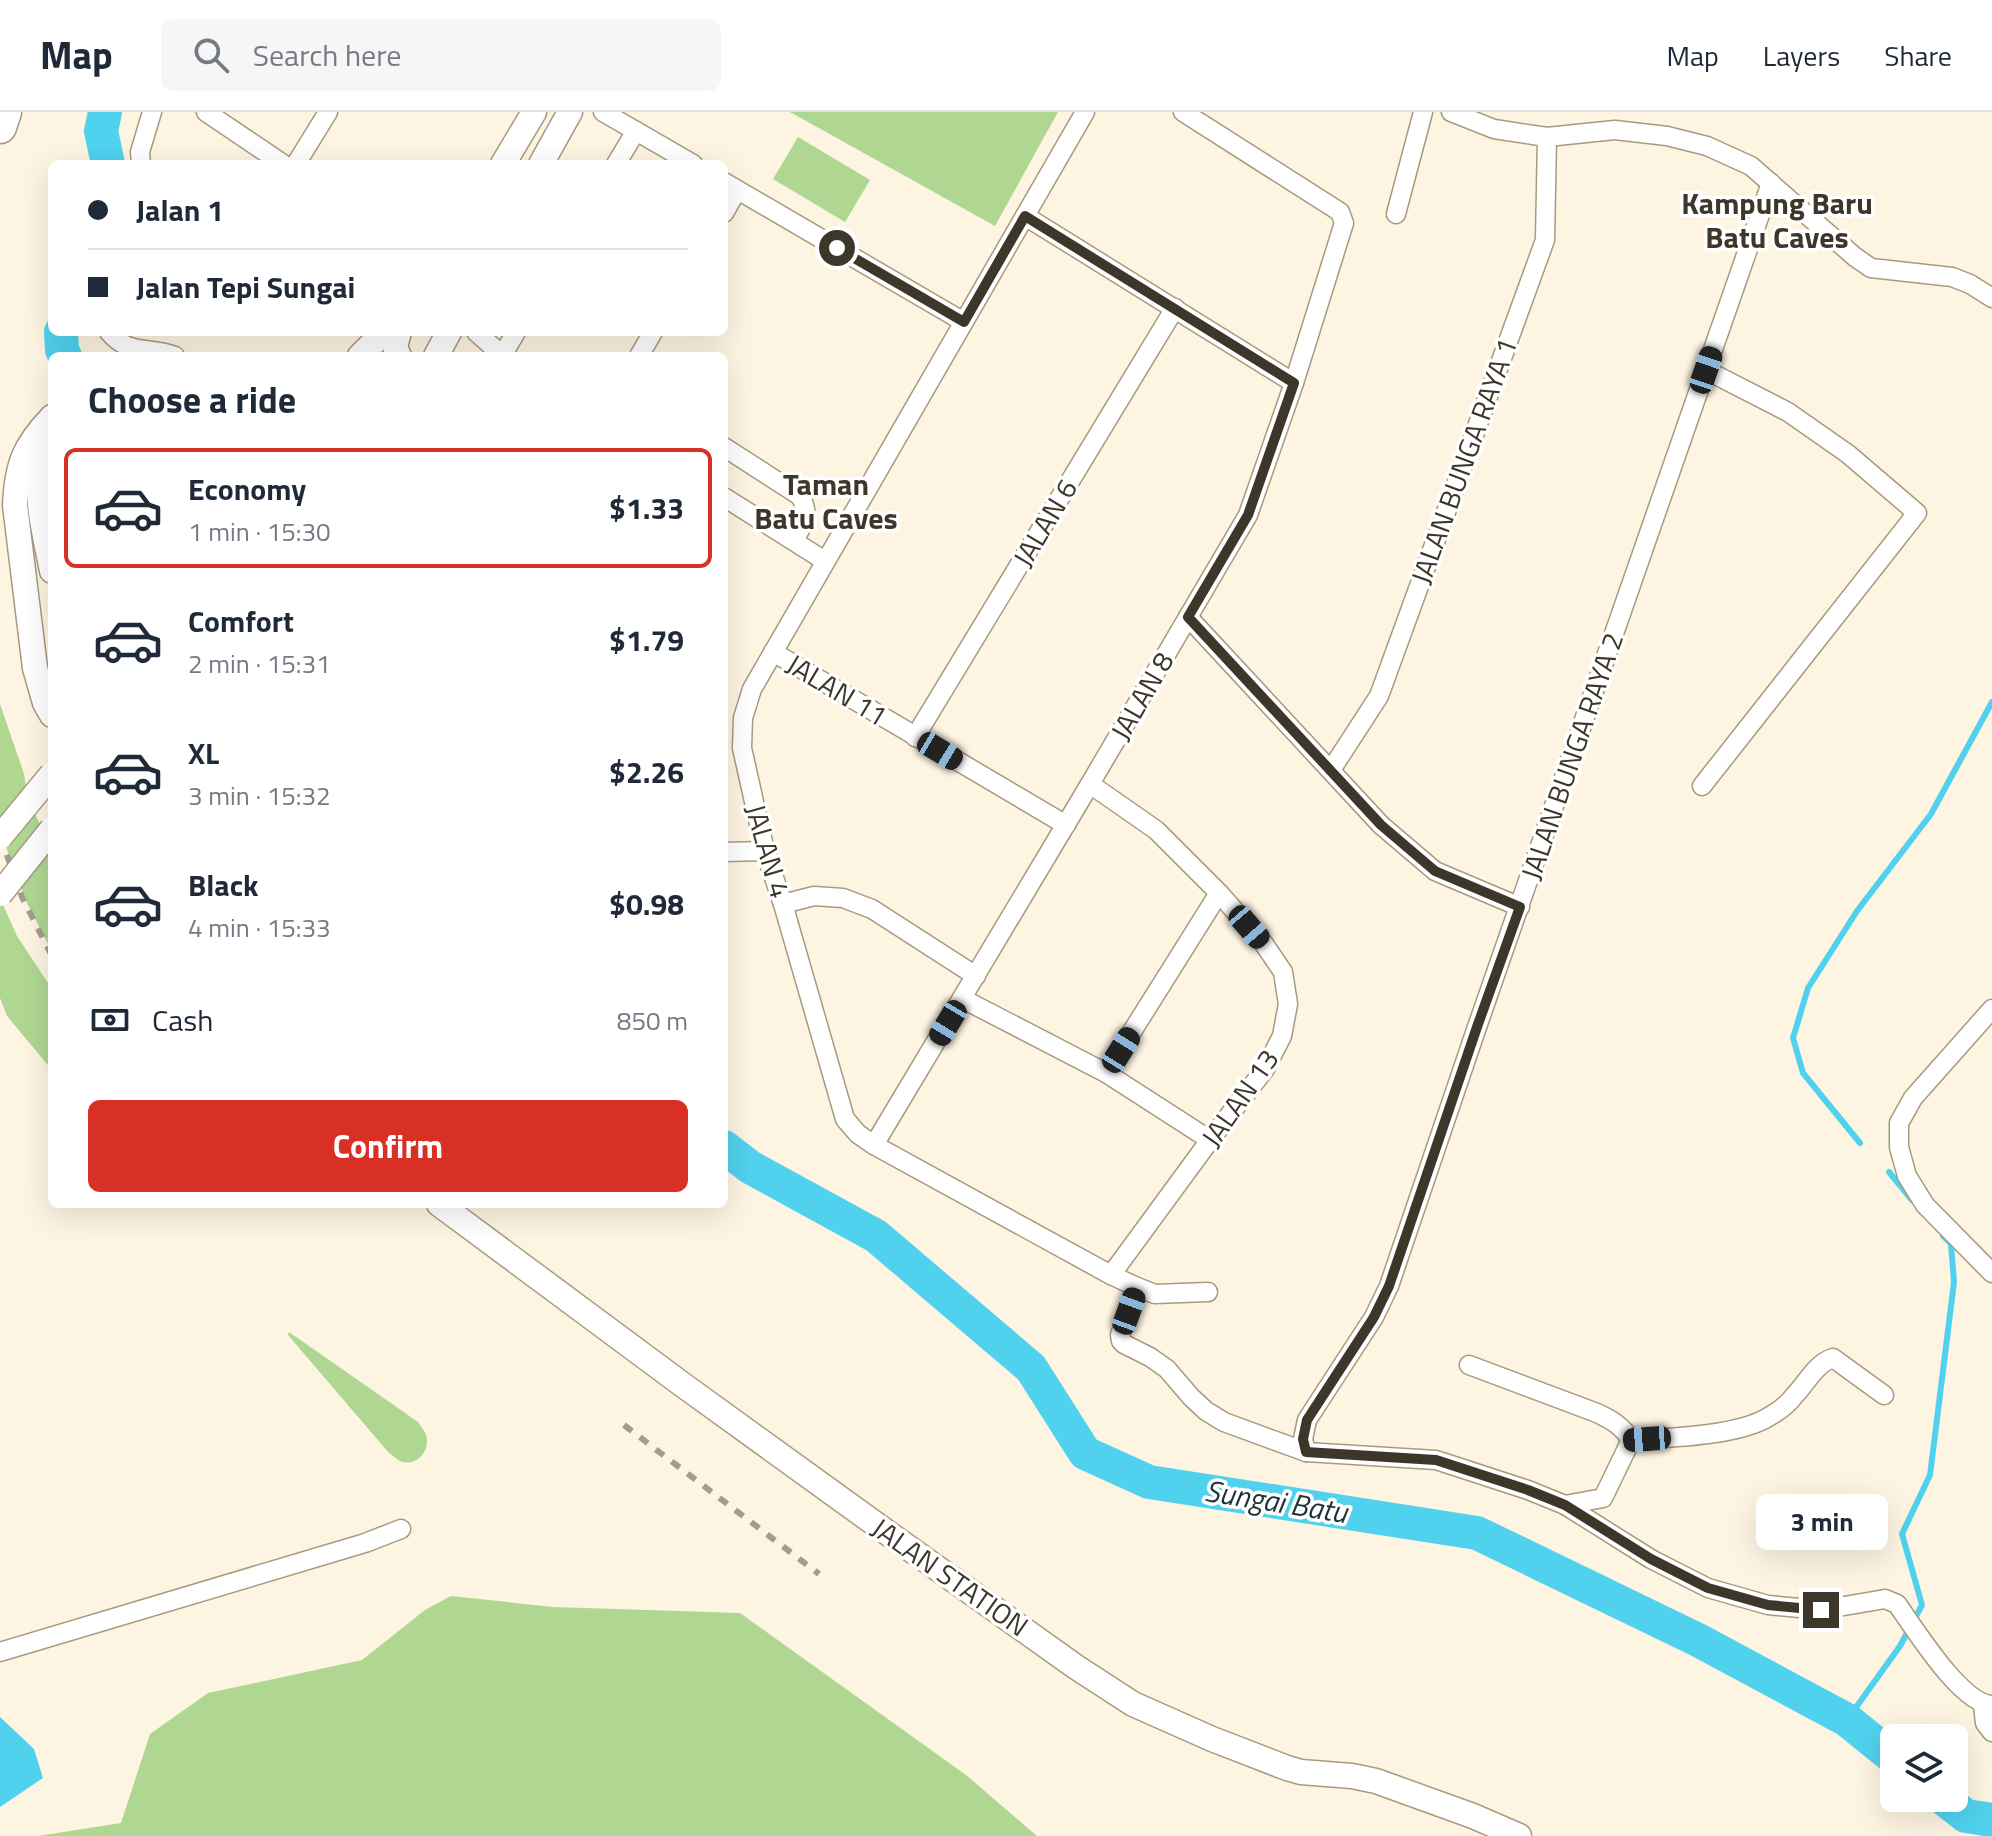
<!DOCTYPE html>
<meta charset="utf-8">
<style>
:root{--surface:#fff;--page:#f6f6f7;--text:#1f2937;--muted:#747a83;--line:#e0e1e3;--accent:#d93025}
body{margin:0;font-family:"Titillium Web",sans-serif;background:var(--page);color:var(--text);height:100vh;display:flex;flex-direction:column;font-size:30px;white-space:nowrap}
*{box-sizing:border-box;margin:0}
p{font-size:26px;color:var(--muted)}
.icon{flex:none;width:44px;height:44px;fill:none;stroke:currentColor;stroke-width:2;stroke-linecap:round;stroke-linejoin:round}
.map{position:relative;flex:1;overflow:hidden}
.drawer{position:absolute;left:48px;top:240px;width:680px;height:856px;display:flex;flex-direction:column;background:var(--surface);border-radius:12px;box-shadow:0 8px 32px #0002}
.drawer>*{flex:none}
.guide{position:absolute;left:48px;top:48px;width:680px;height:176px;border-radius:12px;box-shadow:0 8px 32px #0002;display:grid;align-content:center;height:176px;padding:0 40px;background:var(--surface)}
.fabs{position:absolute;left:1880px;top:1612px;display:grid;gap:16px}
.fabs a{display:grid;place-items:center;width:88px;height:88px;border-radius:12px;background:var(--surface);box-shadow:0 8px 32px #0002;font-size:40px}
.end{position:absolute;width:36px;height:36px;margin:-18px;border:10px solid #3d372b;background:#fff;box-shadow:0 0 0 4px #fff}
.from{border-radius:50%}
.bubble{position:absolute;height:56px;border-radius:12px;background:var(--surface);box-shadow:0 8px 32px #0002;font-size:26px;font-weight:700;line-height:56px;text-align:center}
.car{position:absolute;width:24px;height:48px;margin:-24px -12px;border-radius:10px;box-shadow:0 0 6px 2px #0007;background:linear-gradient(#222 24%,#8ab4d8 0 40%,#222 0 76%,#8ab4d8 0 86%,#222 0)}
.guide b{display:flex;align-items:center;gap:28px;height:76px;font-size:30px}
.guide b+b{border-top:2px solid var(--line)}
.guide i{width:20px;height:20px;background:var(--text)}
ul{padding:0;list-style:none}
li{display:flex;align-items:center;gap:24px;height:120px;margin:0 16px 12px;padding:0 24px;border:4px solid transparent;border-radius:12px}
li div{flex:1}
li b{display:block;font-size:30px}
li em{font-style:normal;font-weight:700}
li.active{border-color:var(--accent)}
li>.icon{width:72px;height:72px;stroke-width:1.5}
h2{padding:0 40px;font-size:36px;line-height:96px}
.pay{display:flex;align-items:center;gap:20px;height:88px;padding:0 40px;font-size:30px}
.pay p{margin-inline-start:auto}
.cta{display:flex;gap:16px;margin-top:auto;padding:16px 40px}
.cta a{flex:1;height:92px;border-radius:12px;background:var(--accent);color:#fff;font-size:32px;font-weight:700;line-height:92px;text-align:center}
header{display:flex;align-items:center;gap:48px;box-sizing:border-box;height:112px;padding:0 40px;background:var(--surface);border-bottom:2px solid var(--line)}
header strong{font-size:38px}
nav{display:flex;gap:44px;margin-inline-start:auto;font-size:28px}
.search{width:560px;height:72px;background:var(--page);display:flex;align-items:center;gap:20px;box-sizing:border-box;padding:0 28px;border-radius:12px;color:var(--muted);font-size:30px}
.map>svg:first-child{display:block}
</style>
<header>
<strong>Map</strong>
<div class="search"><svg class="icon" aria-label="search" viewBox="0 0 24 24"><circle cx="10" cy="10" r="6"/><path d="M15 15l6 6"/></svg>Search here</div>
<nav><a>Map</a><a>Layers</a><a>Share</a></nav>
</header>
<div class="map">
<svg width="1992" height="1724" viewBox="0 0 1992 1724">
<rect width="100%" height="100%" fill="#fdf4e2"/>
<g fill="#afd792">
<polygon points="790,0 1058,0 995,114"/>
<polygon points="798,25 870,68 845,110 773,67"/>
<polygon points="0,592 24,662 28,686 52,739 52,840 26,789 0,719"/>
<polygon points="0,786 17,824 52,877 52,958 7,904 0,886"/>
<path d="M289 1220 418 1310C422 1316 427 1321 427 1328 428 1342 414 1355 400 1349 399 1349 390 1341 389 1341L288 1223Z"/>
<polygon points="451,1484 553,1495 740,1501 966,1663 1037,1724 38,1724 121,1711 150,1622 208,1581 362,1548 425,1498"/>
</g>
<polygon fill="#50d2ee" points="0,1605 34,1637 43,1666 0,1695"/>
<g fill="none" stroke-linecap="round" stroke-linejoin="round">
<g stroke="#50d2ee" stroke-width="6">
<polyline points="1860,1031 1803,961 1793,926 1808,876 1857,799 1931,702 1992,590"/>
<polyline points="1889,1060 1912,1088"/>
<polyline points="1847,1608 1900,1534 1922,1493 1902,1422 1930,1363 1954,1170 1951,1132 1943,1124"/>
</g>
<g stroke="#50d2ee" stroke-width="34">
<polyline points="105,0 101,19 108,52"/>
<polyline points="61,220 62,238 65,244"/>
<polyline points="724,1035 750,1055 876,1124 1031,1256 1085,1341 1149,1370 1477,1421 1698,1528 1847,1608 1894,1646"/>
<polyline points="1943,1686 1966,1704 1992,1708"/>
</g>
<g stroke="#a89a7e" stroke-width="21">
<g id="street">
<polyline points="206,0 283,52"/>
<polyline points="603,0 693,52"/>
<polyline points="1085,0 752,577 743,606 742,636 765,739 783,792 845,1007 858,1022 874,1033 1111,1163 1137,1175 1155,1182 1208,1180"/>
<polyline points="1451,0 1494,17 1547,25 1615,18 1667,24 1707,34 1751,54 1855,145 1871,156 1952,165 1970,172 1992,186"/>
<polyline points="141,52 140,40 152,0"/>
<polyline points="296,52 328,0"/>
<polyline points="616,52 636,19"/>
<polyline points="724,70 964,210"/>
<polyline points="724,101 737,78"/>
<polyline points="1396,102 1423,0"/>
<polyline points="1025,104 1294,271"/>
<path d="M109 220C129 244 149 234 175 244"/>
<polyline points="476,220 503,244"/>
<polyline points="502,244 516,220"/>
<polyline points="639,244 653,220"/>
<path d="M724 335 800 384C811 402 803 412 794 429"/>
<polyline points="724,385 825,449"/>
<polyline points="1188,505 1381,713 1435,759 1520,795"/>
<polyline points="773,540 1066,713"/>
<polyline points="915,625 1175,196"/>
<polyline points="1331,658 1379,584 1545,128 1547,25"/>
<polyline points="1090,672 1156,718 1219,781 1264,832 1283,860 1288,892 1282,924 1265,957 1210,1028 1111,1163"/>
<polyline points="1702,674 1917,401 1848,342 1788,300 1706,258"/>
<polyline points="724,740 765,739"/>
<polyline points="783,792 814,784 843,786 872,797 976,864"/>
<polyline points="963,887 1106,961 1210,1028"/>
<polyline points="1992,897 1913,986 1899,1011 1899,1035 1907,1064 1925,1093 1992,1161"/>
<polyline points="1106,961 1219,781"/>
<polyline points="874,1033 1090,672 1248,403 1294,271 1344,111 1340,100 1183,0"/>
<path d="M1137 1175 1120 1223 1121 1229 1124 1232 1150 1245 1167 1257 1191 1285 1206 1299 1224 1310 1306 1340 1436 1348 1528 1378 1565 1393 1651 1447 1708 1476 1768 1493 1821 1498 1885 1487 1897 1492C1915 1517 1961 1592 1992 1593"/>
<path d="M1469 1253 1597 1301C1612 1308 1622 1314 1631 1328"/>
<polyline points="1306,1340 1303,1327 1307,1308 1374,1205 1389,1174 1477,915 1771,71"/>
<path d="M1565 1393 1603 1386 1631 1328C1668 1326 1740 1324 1770 1304 1779 1299 1788 1292 1794 1284 1806 1272 1816 1251 1833 1246L1884 1283"/>
<polyline points="0,1540 365,1431 401,1417"/>
<polyline points="1983,1593 1985,1611 1992,1620"/>
</g>
</g>
<g stroke="#a89a7e" stroke-width="27">
<g id="secondary">
<polyline points="503,52 534,0"/>
<polyline points="541,52 570,0"/>
<polyline points="360,244 384,220"/>
<polyline points="399,244 395,235 399,220"/>
<polyline points="436,244 449,220"/>
<path d="M52 305C24 334 17 353 15 393L35 556 45 591 52 603"/>
<path d="M52 339C49 344 45 350 43 356 33 383 47 431 52 459"/>
<polyline points="439,1092 683,1273 885,1419 1076,1555 1133,1592 1212,1627 1287,1656 1301,1660 1352,1664 1376,1669 1473,1704 1519,1724"/>
</g>
</g>
<g stroke="#a89a7e" stroke-width="35">
<polyline id="highway" points="0,15 5,0"/>
</g>
<use href="#street" stroke="#fff" stroke-width="18"/>
<use href="#secondary" stroke="#fff" stroke-width="24"/>
<use href="#highway" stroke="#fff" stroke-width="32"/>
<g stroke="#a49c8d" stroke-width="6" stroke-dasharray="10 10" stroke-linecap="butt">
<polyline points="0,724 22,785 52,844"/>
<polyline points="624,1313 819,1462"/>
</g>
<g stroke="#a89a7e" stroke-width="27" stroke-linecap="butt">
<g id="secondary-bridge">
<polyline points="0,725 52,662"/>
<polyline points="0,782 52,717"/>
</g>
</g>
<use href="#secondary-bridge" stroke="#fff" stroke-width="24"/>
</g>
<g fill="none" stroke-linecap="round" stroke-linejoin="round">
<polyline stroke="#3d372b" stroke-width="10" points="837,136 964,210 1025,104 1294,271 1248,403 1188,505 1381,713 1435,759 1520,795 1477,915 1389,1174 1374,1205 1307,1308 1303,1327 1306,1340 1436,1348 1528,1378 1565,1393 1651,1447 1708,1476 1768,1493 1821,1498"/>
</g>
<g text-anchor="middle" stroke-width="7" stroke-linejoin="round" paint-order="stroke">
<g font-size="28" fill="#3d372b" stroke="#fff">
<text transform="translate(1464 349) rotate(-70)" y="10">JALAN BUNGA RAYA 1</text>
<text transform="translate(1045 411) rotate(-59)" y="10">JALAN 6</text>
<text transform="translate(837 578) rotate(31)" y="10">JALAN 11</text>
<text transform="translate(1142 584) rotate(-60)" y="10">JALAN 8</text>
<text transform="translate(1572 644) rotate(-71)" y="10">JALAN BUNGA RAYA 2</text>
<text transform="translate(768 739) rotate(74)" y="10">JALAN 4</text>
<text transform="translate(1240 986) rotate(-55)" y="10">JALAN 13</text>
<text transform="translate(950 1465) rotate(35)" y="10">JALAN STATION</text>
</g>
<g font-size="30" font-weight="bold" fill="#3d372b" stroke="#fff">
<text x="1777" y="102">Kampung Baru<tspan x="1777" dy="34">Batu Caves</tspan></text>
<text x="826" y="383">Taman<tspan x="826" dy="34">Batu Caves</tspan></text>
</g>
<g font-size="30" font-style="italic" fill="#1c3237" stroke="#fff">
<text transform="translate(1276 1390) rotate(9)" y="10">Sungai Batu</text>
</g>
</g>
</svg>
<div class="fabs">
<a><svg class="icon" aria-label="layers" viewBox="0 0 24 24"><path d="M12 4l9 5-9 5-9-5zM3 14l9 5 9-5"/></svg></a>
</div>
<i class="end from" style="left:837px;top:136px"></i>
<i class="end" style="left:1821px;top:1498px"></i>
<div class="bubble" style="left:1756px;top:1382px;width:132px">3 min</div>
<i class="car" style="left:1706px;top:258px;rotate:19deg"></i>
<i class="car" style="left:940px;top:639px;rotate:121deg"></i>
<i class="car" style="left:1249px;top:815px;rotate:139deg"></i>
<i class="car" style="left:948px;top:911px;rotate:211deg"></i>
<i class="car" style="left:1121px;top:938px;rotate:32deg"></i>
<i class="car" style="left:1129px;top:1199px;rotate:20deg"></i>
<i class="car" style="left:1647px;top:1327px;rotate:266deg"></i>
<div class="guide">
<b><i class="from"></i>Jalan 1</b>
<b><i></i>Jalan Tepi Sungai</b>
</div>
<section class="drawer">
<h2>Choose a ride</h2>
<ul>
<li class="active"><svg class="icon" aria-label="car" viewBox="0 0 24 24"><path d="M5 17H2v-5l4-1 3-4h7l3 4 3 1v5h-3M9 17h6M6 11h13"/><circle cx="7" cy="17" r="2"/><circle cx="17" cy="17" r="2"/></svg><div><b>Economy</b><p>1 min · 15:30</p></div><em>$1.33</em></li>
<li><svg class="icon" aria-label="car" viewBox="0 0 24 24"><path d="M5 17H2v-5l4-1 3-4h7l3 4 3 1v5h-3M9 17h6M6 11h13"/><circle cx="7" cy="17" r="2"/><circle cx="17" cy="17" r="2"/></svg><div><b>Comfort</b><p>2 min · 15:31</p></div><em>$1.79</em></li>
<li><svg class="icon" aria-label="car" viewBox="0 0 24 24"><path d="M5 17H2v-5l4-1 3-4h7l3 4 3 1v5h-3M9 17h6M6 11h13"/><circle cx="7" cy="17" r="2"/><circle cx="17" cy="17" r="2"/></svg><div><b>XL</b><p>3 min · 15:32</p></div><em>$2.26</em></li>
<li><svg class="icon" aria-label="car" viewBox="0 0 24 24"><path d="M5 17H2v-5l4-1 3-4h7l3 4 3 1v5h-3M9 17h6M6 11h13"/><circle cx="7" cy="17" r="2"/><circle cx="17" cy="17" r="2"/></svg><div><b>Black</b><p>4 min · 15:33</p></div><em>$0.98</em></li>
</ul>
<div class="pay"><svg class="icon" aria-label="cash" viewBox="0 0 24 24"><path d="M3 7h18v10H3z"/><circle cx="12" cy="12" r="2"/></svg>Cash<p>850 m</p></div>
<div class="cta"><a>Confirm</a></div>
</section>
</div>
